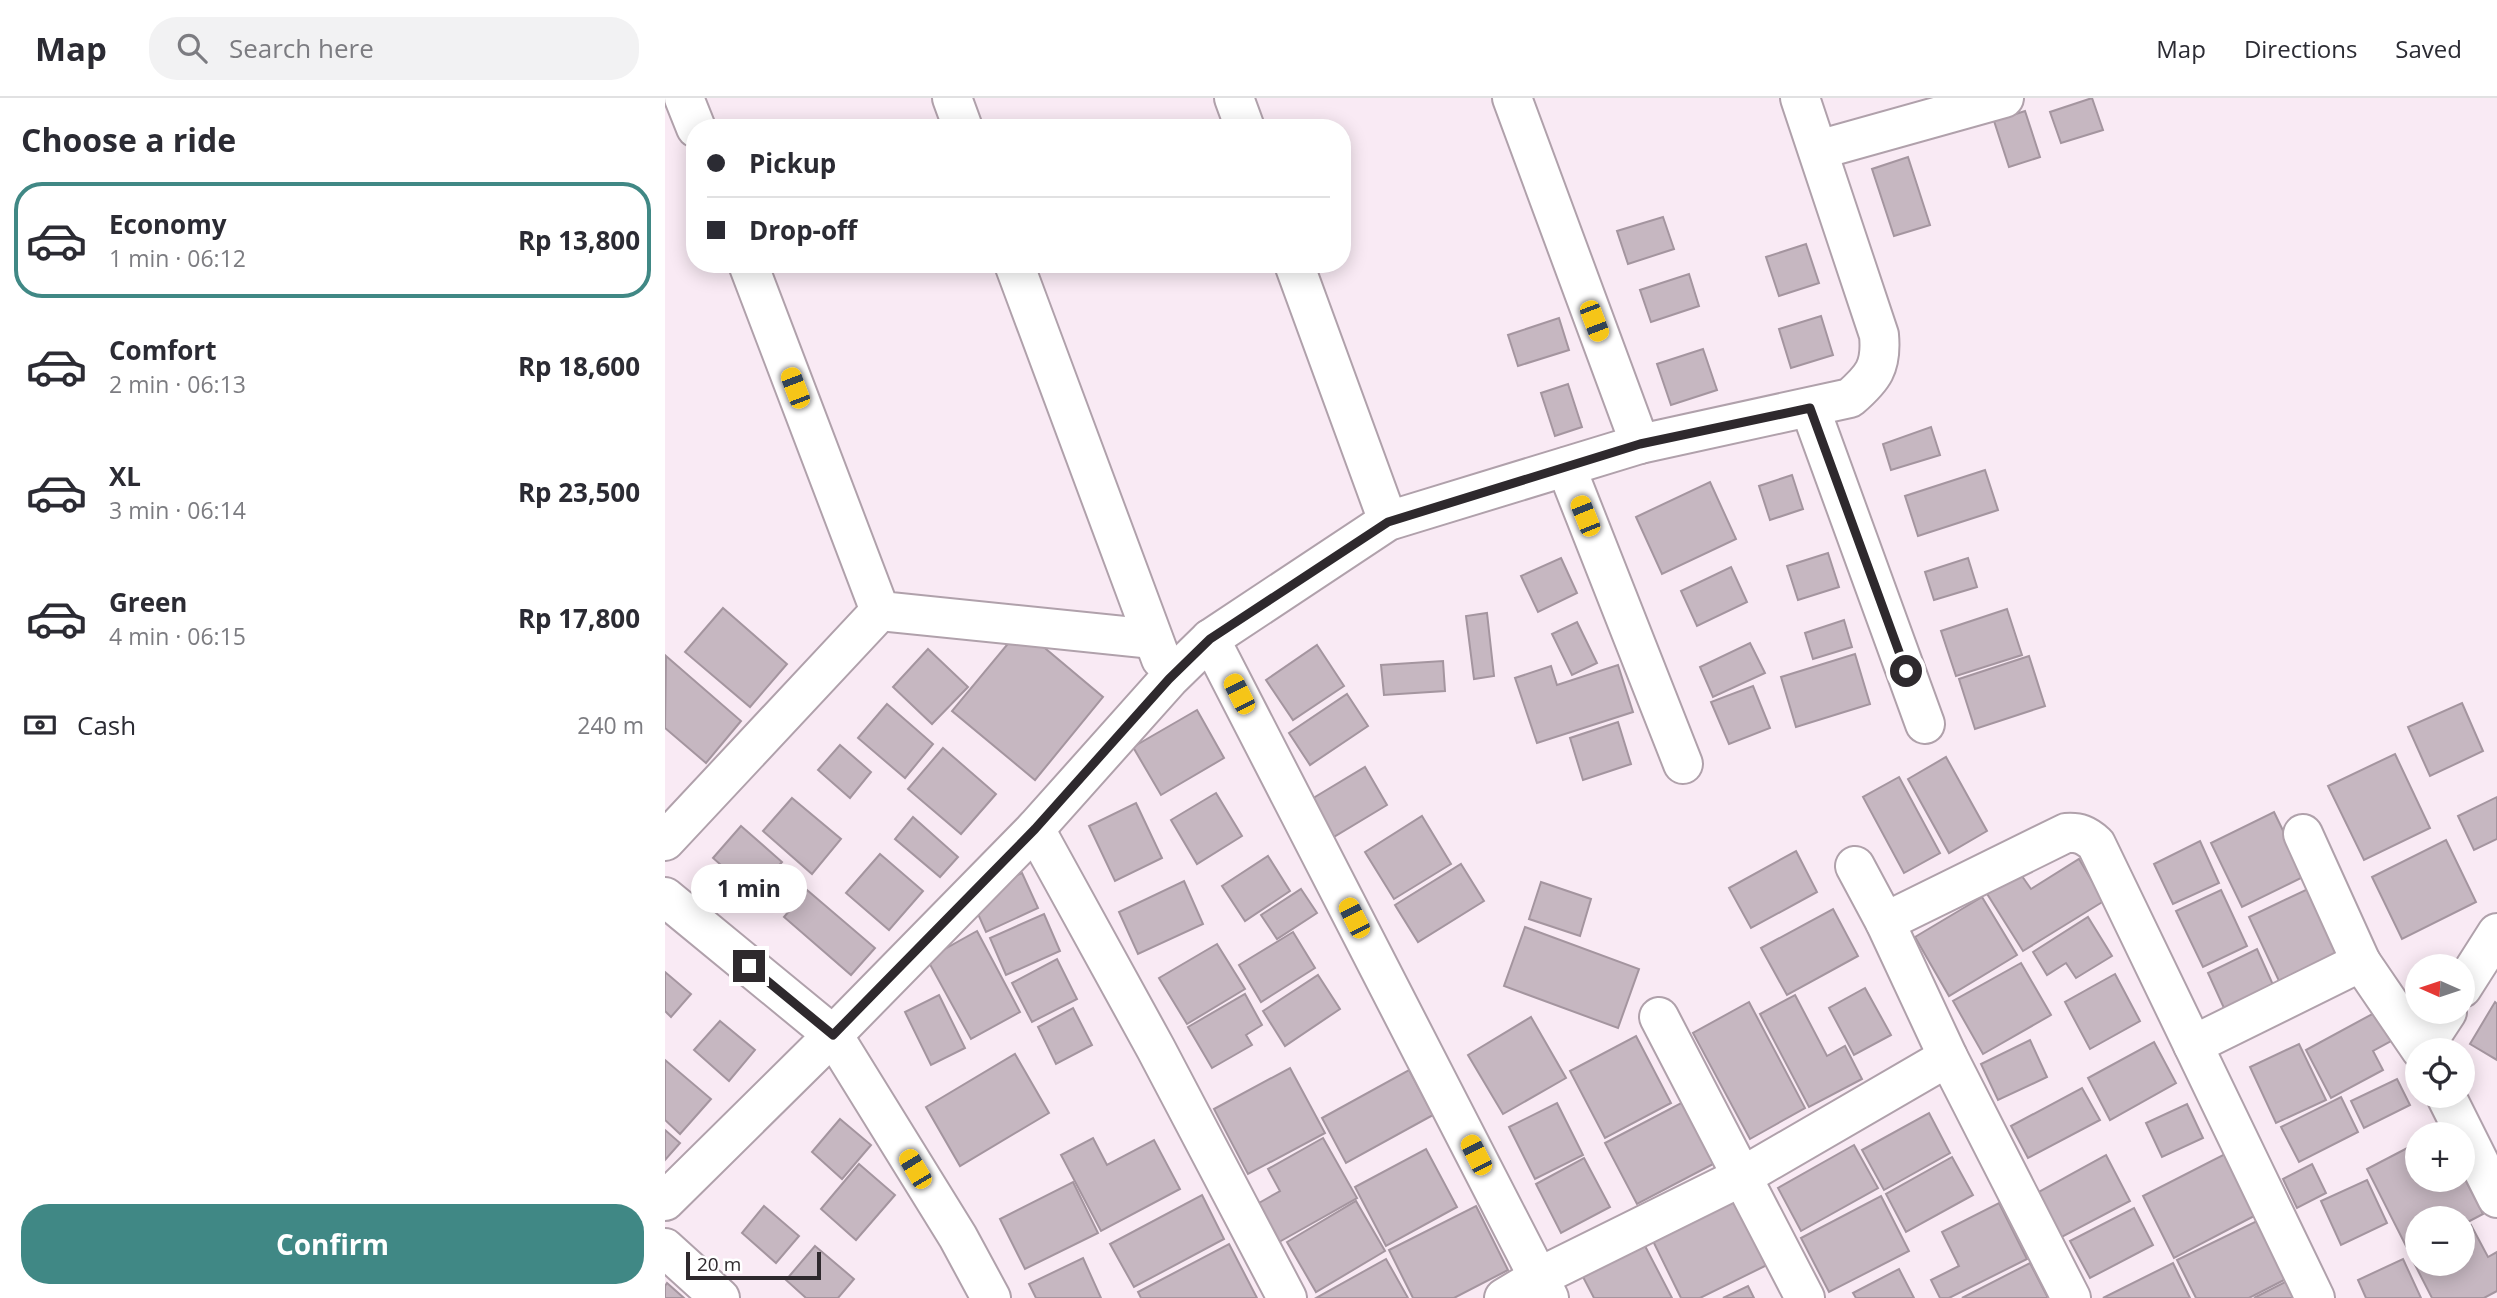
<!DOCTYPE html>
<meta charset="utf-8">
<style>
:root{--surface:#fff;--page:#f2f2f3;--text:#2b2b33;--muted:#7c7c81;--line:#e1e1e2;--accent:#408885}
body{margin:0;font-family:"Open Sans",sans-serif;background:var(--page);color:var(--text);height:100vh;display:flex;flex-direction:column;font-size:26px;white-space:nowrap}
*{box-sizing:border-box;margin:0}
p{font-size:23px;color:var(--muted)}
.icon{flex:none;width:38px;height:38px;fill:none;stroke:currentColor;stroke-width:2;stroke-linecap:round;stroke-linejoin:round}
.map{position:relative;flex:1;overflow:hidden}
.side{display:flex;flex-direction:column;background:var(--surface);width:665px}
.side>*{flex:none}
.top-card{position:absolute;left:21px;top:21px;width:665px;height:154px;border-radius:28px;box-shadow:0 4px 18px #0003;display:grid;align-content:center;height:154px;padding:0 21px;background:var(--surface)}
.needle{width:46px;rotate:273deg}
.fabs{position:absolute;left:1740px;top:856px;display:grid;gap:14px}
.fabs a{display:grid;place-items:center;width:70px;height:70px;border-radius:50%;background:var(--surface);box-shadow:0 4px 18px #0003;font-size:35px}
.scale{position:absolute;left:21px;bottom:18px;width:135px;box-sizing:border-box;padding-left:7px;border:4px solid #2e292d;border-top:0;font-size:19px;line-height:24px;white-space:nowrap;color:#2e292d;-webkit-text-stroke:5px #fff;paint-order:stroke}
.end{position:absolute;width:32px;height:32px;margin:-16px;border:9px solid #2e292d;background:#fff;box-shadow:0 0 0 4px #fff}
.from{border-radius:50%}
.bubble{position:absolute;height:49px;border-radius:24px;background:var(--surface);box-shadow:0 4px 18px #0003;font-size:23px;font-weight:700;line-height:49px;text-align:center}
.car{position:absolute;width:21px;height:42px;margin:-21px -10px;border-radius:9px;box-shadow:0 0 5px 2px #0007;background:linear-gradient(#f5c518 24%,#345 0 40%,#f5c518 0 76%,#345 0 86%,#f5c518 0)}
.top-card b{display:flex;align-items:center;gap:24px;height:66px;font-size:26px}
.top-card b+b{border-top:2px solid var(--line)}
.top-card i{width:18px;height:18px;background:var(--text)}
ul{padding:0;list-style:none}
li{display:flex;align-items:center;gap:21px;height:116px;margin:0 14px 10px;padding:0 7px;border:4px solid transparent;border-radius:28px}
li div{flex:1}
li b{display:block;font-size:26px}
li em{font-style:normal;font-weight:700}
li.on{border-color:var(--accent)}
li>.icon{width:63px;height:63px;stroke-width:1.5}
h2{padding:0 21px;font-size:32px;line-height:84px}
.pay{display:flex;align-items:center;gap:18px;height:77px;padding:0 21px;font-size:26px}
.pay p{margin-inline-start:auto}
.action{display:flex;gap:14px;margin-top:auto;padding:14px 21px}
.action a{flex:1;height:80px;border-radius:28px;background:var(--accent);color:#fff;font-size:28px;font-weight:700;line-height:80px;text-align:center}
header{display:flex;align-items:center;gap:42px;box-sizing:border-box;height:98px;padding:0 35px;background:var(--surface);border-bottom:2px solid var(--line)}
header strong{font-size:33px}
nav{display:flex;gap:38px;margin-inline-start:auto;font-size:24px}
.search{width:490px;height:63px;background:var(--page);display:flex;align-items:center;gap:18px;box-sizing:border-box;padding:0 24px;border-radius:28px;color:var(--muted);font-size:26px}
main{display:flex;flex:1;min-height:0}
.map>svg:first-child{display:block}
</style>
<header>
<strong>Map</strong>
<div class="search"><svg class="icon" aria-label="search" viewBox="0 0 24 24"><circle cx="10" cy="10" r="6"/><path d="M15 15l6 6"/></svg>Search here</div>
<nav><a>Map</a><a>Directions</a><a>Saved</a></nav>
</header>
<main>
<section class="side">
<h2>Choose a ride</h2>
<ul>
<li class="on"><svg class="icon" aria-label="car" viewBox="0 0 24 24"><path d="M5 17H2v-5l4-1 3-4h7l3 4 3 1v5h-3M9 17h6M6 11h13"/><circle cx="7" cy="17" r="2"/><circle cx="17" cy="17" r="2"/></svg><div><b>Economy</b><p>1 min · 06:12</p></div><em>Rp 13,800</em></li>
<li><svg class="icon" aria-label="car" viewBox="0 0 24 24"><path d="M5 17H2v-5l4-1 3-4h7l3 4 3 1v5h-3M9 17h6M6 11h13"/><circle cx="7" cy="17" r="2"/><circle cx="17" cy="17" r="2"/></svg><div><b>Comfort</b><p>2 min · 06:13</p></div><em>Rp 18,600</em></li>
<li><svg class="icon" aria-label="car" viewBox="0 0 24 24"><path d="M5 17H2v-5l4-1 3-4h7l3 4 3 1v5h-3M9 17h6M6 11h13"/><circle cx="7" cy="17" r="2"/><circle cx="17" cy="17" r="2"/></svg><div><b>XL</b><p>3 min · 06:14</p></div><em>Rp 23,500</em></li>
<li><svg class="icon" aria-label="car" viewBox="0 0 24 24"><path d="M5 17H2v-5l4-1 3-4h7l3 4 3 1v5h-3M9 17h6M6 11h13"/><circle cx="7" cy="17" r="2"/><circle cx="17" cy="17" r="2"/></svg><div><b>Green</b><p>4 min · 06:15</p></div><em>Rp 17,800</em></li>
</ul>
<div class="pay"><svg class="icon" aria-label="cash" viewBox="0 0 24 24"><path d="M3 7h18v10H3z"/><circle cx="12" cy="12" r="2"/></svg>Cash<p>240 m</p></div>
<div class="action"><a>Confirm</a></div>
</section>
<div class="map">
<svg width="1832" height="1200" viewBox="0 0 1832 1200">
<rect width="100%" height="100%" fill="#f9eaf4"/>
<g fill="#c6b7c1" stroke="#a4959f" stroke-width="2">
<polygon points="1427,0 1438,32 1396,45 1385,14"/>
<polygon points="1360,13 1375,59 1344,69 1329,23"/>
<polygon points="1243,59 1265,127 1229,138 1207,71"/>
<polygon points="998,119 1009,151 963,166 952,133"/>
<polygon points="1141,146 1154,185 1114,198 1101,159"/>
<polygon points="1024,176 1034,208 986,224 975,192"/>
<polygon points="1156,218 1168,257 1126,270 1114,231"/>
<polygon points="894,220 904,252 853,268 843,237"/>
<polygon points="1038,251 1052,292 1006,307 992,266"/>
<polygon points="903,286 917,329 890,338 876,295"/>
<polygon points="1266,329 1275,357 1226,372 1218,346"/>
<polygon points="1320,372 1333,412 1253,438 1240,398"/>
<polygon points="1127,377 1138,411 1105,422 1094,388"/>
<polygon points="1045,384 1071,441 997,476 971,419"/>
<polygon points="1163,455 1174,489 1133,502 1122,468"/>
<polygon points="896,460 912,495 873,514 856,478"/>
<polygon points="1303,460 1312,489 1269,502 1260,474"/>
<polygon points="1066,469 1082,504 1032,528 1016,493"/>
<polygon points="58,510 122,566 85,609 20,554"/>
<polygon points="1342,511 1357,557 1291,578 1276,533"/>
<polygon points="822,515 829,578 809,581 801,518"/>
<polygon points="1179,522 1187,549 1148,561 1140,535"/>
<polygon points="912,524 932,565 907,577 887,536"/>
<polygon points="356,530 438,599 370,682 287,613"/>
<polygon points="1085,545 1100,575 1048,599 1035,569"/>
<polygon points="652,547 679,588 628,622 601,582"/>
<polygon points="263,551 303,589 267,626 228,589"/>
<polygon points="1190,556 1205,606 1131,629 1116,579"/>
<polygon points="1,558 76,623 41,665 0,630"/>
<polygon points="1364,558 1380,608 1310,631 1294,581"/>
<polygon points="778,563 780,593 719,597 716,567"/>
<polygon points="953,567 968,614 872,645 850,580 886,568 892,587"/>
<polygon points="1088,588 1105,630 1064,646 1046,604"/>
<polygon points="682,596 703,628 645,667 624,635"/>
<polygon points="1797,605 1818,653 1765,678 1743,629"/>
<polygon points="222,606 268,646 240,680 193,640"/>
<polygon points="532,612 559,660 496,697 468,649"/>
<polygon points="953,624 966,666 918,682 905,640"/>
<polygon points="175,647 206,674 185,700 153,672"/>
<polygon points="278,650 331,696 296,736 243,691"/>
<polygon points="1730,656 1765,730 1699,762 1663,688"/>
<polygon points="1281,659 1322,733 1284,755 1243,681"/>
<polygon points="700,669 722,707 662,743 640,705"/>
<polygon points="1234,679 1275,755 1239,775 1198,699"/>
<polygon points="551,695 577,738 532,766 506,722"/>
<polygon points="1832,699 1832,741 1809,752 1793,718"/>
<polygon points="127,700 176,741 147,776 98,733"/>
<polygon points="471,705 497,760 450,783 424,728"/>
<polygon points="1609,714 1640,778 1577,809 1546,745"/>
<polygon points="757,718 786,766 729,801 700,754"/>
<polygon points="248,719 293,759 275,779 230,741"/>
<polygon points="76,728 117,764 89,796 48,760"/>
<polygon points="1781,742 1811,804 1737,841 1707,779"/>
<polygon points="1535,743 1554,785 1508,806 1489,766"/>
<polygon points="1131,753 1152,794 1086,830 1064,790"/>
<polygon points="215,756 258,793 224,832 181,795"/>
<polygon points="603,758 625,793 580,823 557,788"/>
<polygon points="1414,761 1439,803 1358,853 1319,791 1352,771 1366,791"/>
<polygon points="796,766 819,803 753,844 730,807"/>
<polygon points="357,775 373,810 321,834 305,798"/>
<polygon points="519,783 538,826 473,856 454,814"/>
<polygon points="876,784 926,801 915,838 864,821"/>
<polygon points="1645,790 1675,854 1614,883 1584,819"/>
<polygon points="636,791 652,815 612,841 596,817"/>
<polygon points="142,792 210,850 186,877 119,819"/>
<polygon points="1556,792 1582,848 1538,869 1511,813"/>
<polygon points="1317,799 1352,857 1284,898 1250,839"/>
<polygon points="1168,811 1193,858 1122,897 1096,850"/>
<polygon points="379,816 395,853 341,877 325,840"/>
<polygon points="1423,819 1447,858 1411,880 1401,865 1382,877 1368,854"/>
<polygon points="860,829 974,871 953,930 839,888"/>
<polygon points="312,833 355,914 306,941 262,861"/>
<polygon points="628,834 650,870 596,904 574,867"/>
<polygon points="552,846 580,891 522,926 494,880"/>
<polygon points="1592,851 1613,898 1564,921 1543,875"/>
<polygon points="392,861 412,901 367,924 347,885"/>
<polygon points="1356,865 1386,917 1318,956 1288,903"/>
<polygon points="0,874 26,896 6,919 0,913"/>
<polygon points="1450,876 1475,923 1425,951 1400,904"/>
<polygon points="653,877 675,911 620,948 598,913"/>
<polygon points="1200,890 1226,937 1189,957 1164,910"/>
<polygon points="580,896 597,927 581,937 587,947 547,970 523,929"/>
<polygon points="274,897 300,950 266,967 240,914"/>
<polygon points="1130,897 1162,958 1180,948 1197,981 1144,1009 1095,916"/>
<polygon points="1084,904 1140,1010 1085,1041 1028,935"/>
<polygon points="1830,904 1832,906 1832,962 1805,946"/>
<polygon points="408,910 427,947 391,966 373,929"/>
<polygon points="1711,914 1726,943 1708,953 1718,972 1666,1000 1641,952"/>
<polygon points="866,919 901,980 838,1016 803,957"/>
<polygon points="55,923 90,952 64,983 29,952"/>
<polygon points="971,938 1006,1005 940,1040 905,973"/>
<polygon points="1365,942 1382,979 1333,1002 1316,966"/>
<polygon points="1489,944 1511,985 1445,1022 1423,980"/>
<polygon points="1634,946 1661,1002 1611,1025 1585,969"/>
<polygon points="350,956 384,1015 295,1068 261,1009"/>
<polygon points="0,962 46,1001 15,1036 0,1022"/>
<polygon points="625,970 660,1035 583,1076 549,1011"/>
<polygon points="744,972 768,1017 681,1065 657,1020"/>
<polygon points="1732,981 1745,1007 1699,1030 1686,1003"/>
<polygon points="1417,990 1435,1022 1363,1060 1346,1028"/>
<polygon points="1676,999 1693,1034 1634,1064 1616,1029"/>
<polygon points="1020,1003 1052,1064 972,1106 940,1045"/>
<polygon points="892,1005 918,1057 870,1081 844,1029"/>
<polygon points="1522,1006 1538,1040 1497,1059 1481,1025"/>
<polygon points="1264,1015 1285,1055 1219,1092 1197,1052"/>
<polygon points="175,1021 206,1047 177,1081 147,1054"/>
<polygon points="0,1032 15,1045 0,1062"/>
<polygon points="428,1040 442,1067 489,1042 515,1091 436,1133 396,1057"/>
<polygon points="658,1040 692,1100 607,1148 585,1110 615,1093 603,1071"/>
<polygon points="1752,1045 1752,1082 1797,1082 1797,1075 1818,1116 1797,1127 1797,1120 1752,1120 1752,1150 1744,1154 1702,1071"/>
<polygon points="1189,1047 1213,1090 1136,1133 1113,1090"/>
<polygon points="761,1051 792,1109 721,1148 690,1089"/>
<polygon points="1562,1055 1593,1116 1509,1160 1478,1098"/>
<polygon points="1441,1057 1465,1103 1391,1142 1368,1097"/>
<polygon points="1287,1059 1308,1097 1241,1134 1221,1096"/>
<polygon points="919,1060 945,1109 896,1135 871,1086"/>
<polygon points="194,1066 230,1097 191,1142 156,1111"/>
<polygon points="1647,1066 1661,1095 1632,1110 1618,1081"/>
<polygon points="1702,1082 1722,1125 1676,1147 1656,1103"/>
<polygon points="408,1084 433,1135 360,1171 335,1121"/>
<polygon points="537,1097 559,1141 469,1189 445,1146"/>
<polygon points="1068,1097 1102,1167 1035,1200 1016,1200 986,1139"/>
<polygon points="1216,1098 1244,1153 1164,1194 1136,1140"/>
<polygon points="691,1103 720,1153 651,1194 622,1144"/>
<polygon points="1334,1105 1362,1161 1284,1200 1275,1200 1266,1182 1294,1168 1277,1134"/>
<polygon points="99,1108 134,1138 111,1165 77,1135"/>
<polygon points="811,1108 843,1172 789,1200 748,1200 724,1152"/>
<polygon points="1469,1110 1488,1147 1425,1180 1405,1143"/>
<polygon points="1592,1123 1621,1181 1584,1200 1531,1200 1512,1162"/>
<polygon points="1806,1127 1823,1159 1832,1154 1832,1193 1819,1200 1767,1200 1746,1159 1752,1156 1752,1166 1797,1166 1797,1132"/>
<polygon points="564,1146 592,1200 476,1200 473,1194"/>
<polygon points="979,1146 1007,1200 929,1200 918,1179"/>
<polygon points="150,1148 189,1181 173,1200 141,1200 121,1182"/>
<polygon points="418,1160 436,1200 371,1200 364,1186"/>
<polygon points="721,1161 743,1200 651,1200"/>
<polygon points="1738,1161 1756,1200 1701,1200 1693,1182"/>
<polygon points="1365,1165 1383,1200 1297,1200"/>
<polygon points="1508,1165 1525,1200 1438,1200"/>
<polygon points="1234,1171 1249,1200 1191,1200 1188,1195"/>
<polygon points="1626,1181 1636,1200 1589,1200"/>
<polygon points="2,1185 19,1200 0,1200 0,1188"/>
<polygon points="1083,1188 1089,1200 1058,1200"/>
</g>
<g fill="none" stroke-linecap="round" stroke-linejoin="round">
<g stroke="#b0a1ab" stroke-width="42">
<g id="minor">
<polyline points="19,0 31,30"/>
<polyline points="287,0 298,30"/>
<polyline points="569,0 580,30"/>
<polyline points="847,0 975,346"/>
<polyline points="1153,52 1339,0"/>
<polyline points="83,166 215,513 488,541"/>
<polyline points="349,166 496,561"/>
<polyline points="629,166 723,423"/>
<polyline points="1145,310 1260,626"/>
<polyline points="901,369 1018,666"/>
<polyline points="545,541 884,1200"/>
<polyline points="370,731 491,951 622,1200"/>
<polyline points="1638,736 1696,864"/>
<polyline points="0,743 215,513"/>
<polyline points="1190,768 1220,824 1283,959 1406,1200"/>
<polyline points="0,799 168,937 293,1139 326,1200"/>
<path d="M1220 824 1401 735C1414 734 1421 737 1431 746L1650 1200"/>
<polyline points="1797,890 1832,835"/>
<polyline points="994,919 1140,1200"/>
<polyline points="1528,947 1696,864 1756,952"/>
<polyline points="1757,952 1782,914"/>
<polyline points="1781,998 1832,1100"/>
<path d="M0 1103 168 937 370 731 504 581 545 541 723 423 975 346 1185 300C1208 280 1217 269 1214 237L1135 0"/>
<polyline points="0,1150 55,1200"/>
<polyline points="839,1200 874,1179 1078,1078 1283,959"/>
</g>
</g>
<use href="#minor" stroke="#fff" stroke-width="38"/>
</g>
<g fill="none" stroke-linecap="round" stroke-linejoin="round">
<polyline stroke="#2e292d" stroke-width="9" points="84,868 168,937 370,731 504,581 545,541 723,424 975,346 1145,310 1241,573"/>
</g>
</svg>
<div class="fabs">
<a><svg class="needle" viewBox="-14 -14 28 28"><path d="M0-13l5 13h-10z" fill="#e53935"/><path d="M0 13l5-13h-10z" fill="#7c7c81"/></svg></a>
<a><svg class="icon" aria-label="locate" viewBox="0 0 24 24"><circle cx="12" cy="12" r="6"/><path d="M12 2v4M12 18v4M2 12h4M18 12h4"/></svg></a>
<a>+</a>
<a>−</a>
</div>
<div class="scale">20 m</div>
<i class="end from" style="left:1241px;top:573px"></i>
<i class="end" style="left:84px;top:868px"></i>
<div class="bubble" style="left:26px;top:766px;width:116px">1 min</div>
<i class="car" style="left:929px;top:223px;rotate:159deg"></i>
<i class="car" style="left:130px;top:290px;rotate:339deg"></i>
<i class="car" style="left:920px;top:418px;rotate:338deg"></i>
<i class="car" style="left:574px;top:596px;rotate:333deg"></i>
<i class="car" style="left:689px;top:820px;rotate:333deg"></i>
<i class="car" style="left:811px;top:1057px;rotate:333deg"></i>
<i class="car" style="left:250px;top:1071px;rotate:329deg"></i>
<div class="top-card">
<b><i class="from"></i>Pickup</b>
<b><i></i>Drop-off</b>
</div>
</div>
</main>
